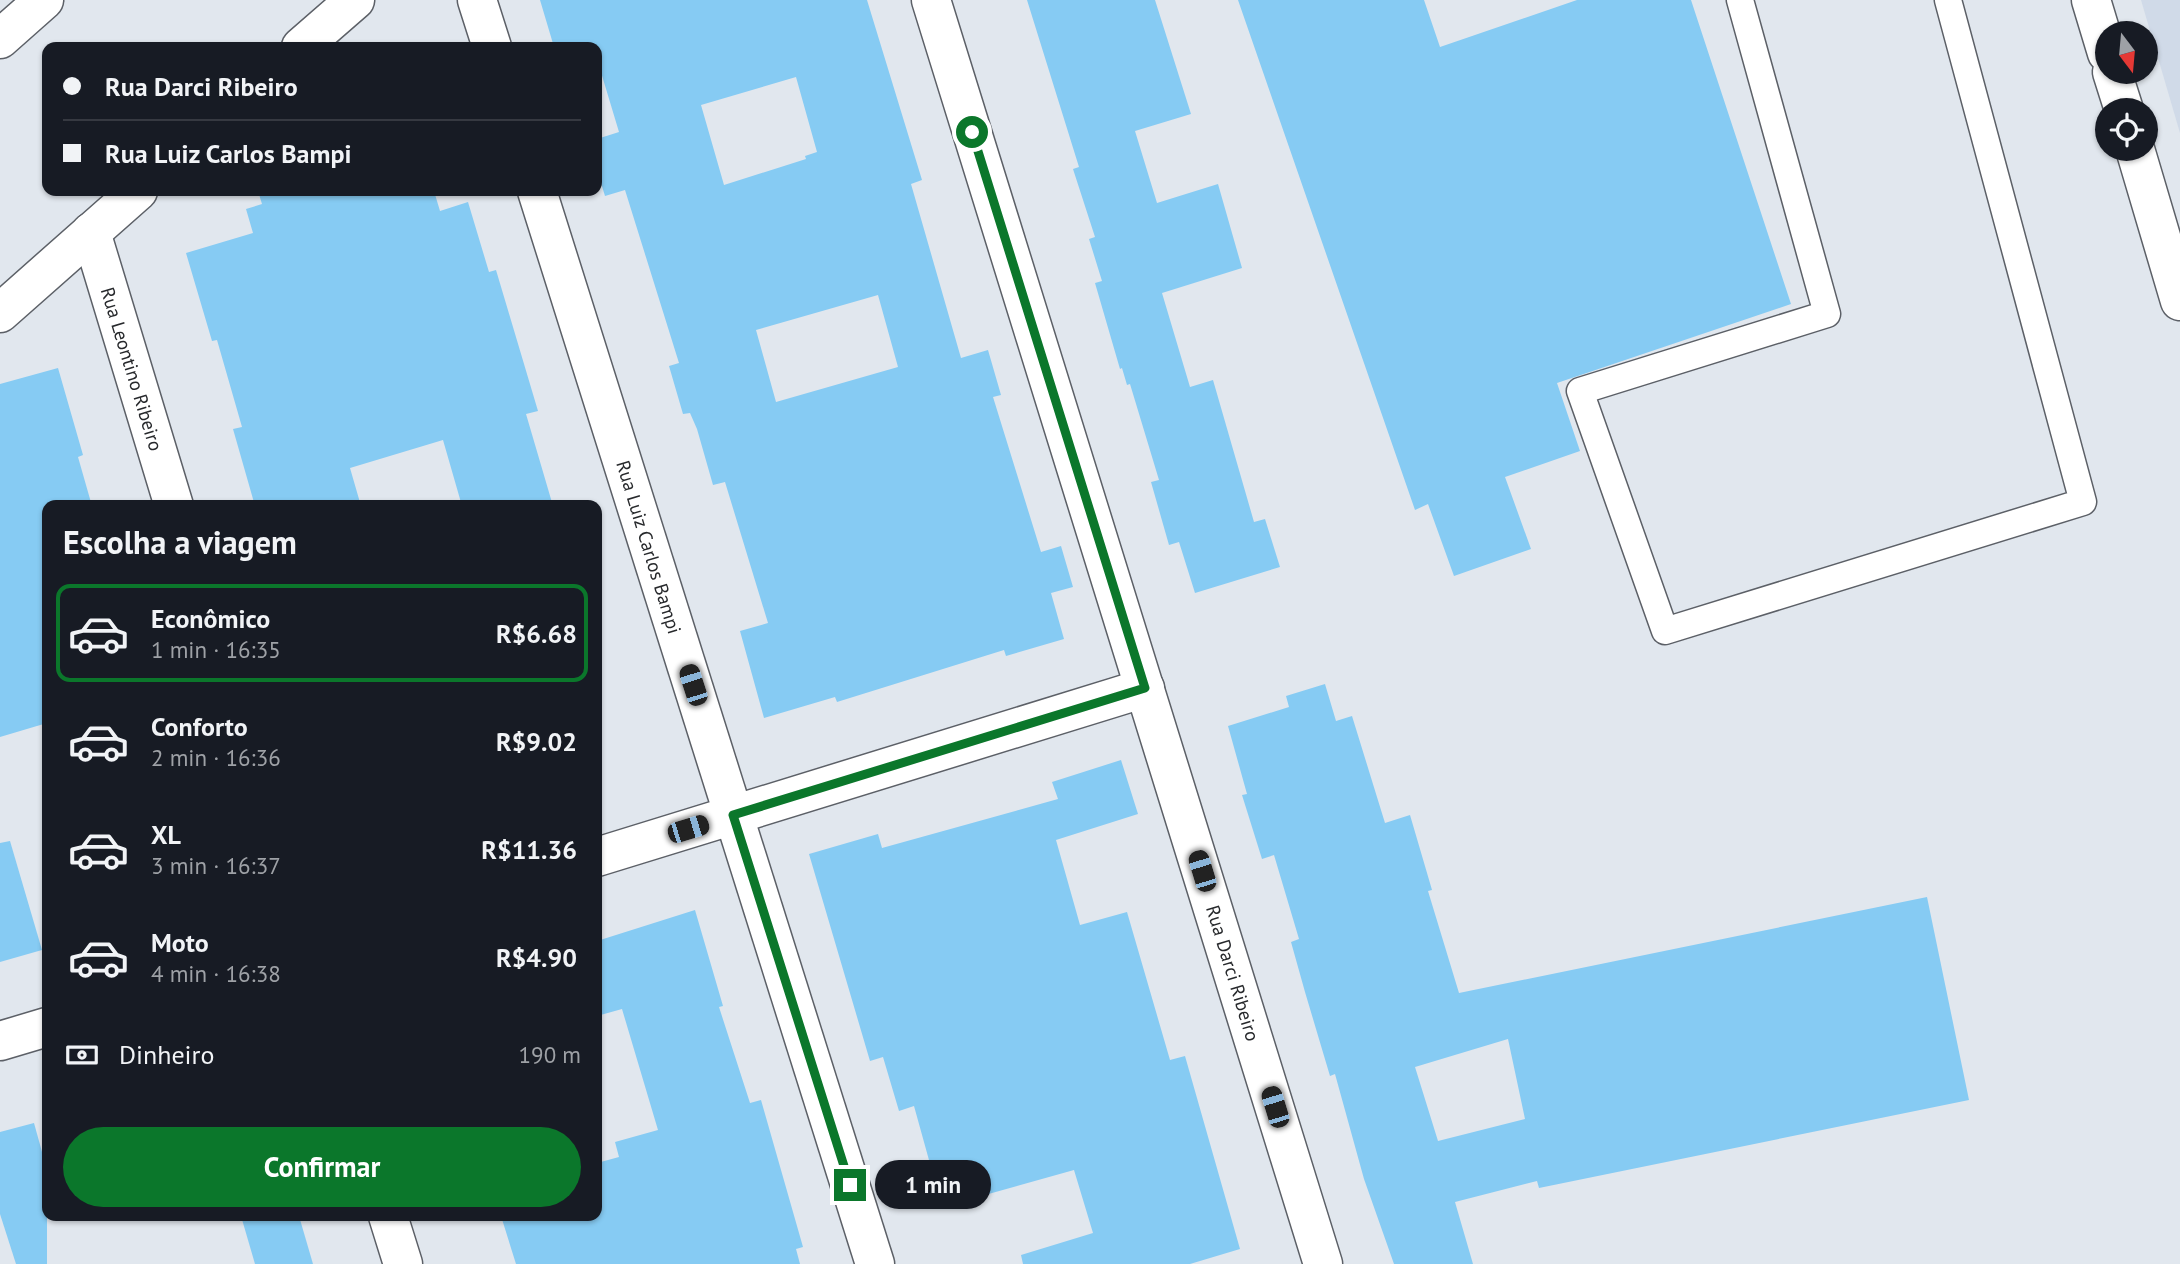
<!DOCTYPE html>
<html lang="pt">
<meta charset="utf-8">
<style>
:root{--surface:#171b24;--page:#20242c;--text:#f1f3f6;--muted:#9ea1a6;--line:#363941;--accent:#0b772b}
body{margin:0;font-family:"PT Sans",sans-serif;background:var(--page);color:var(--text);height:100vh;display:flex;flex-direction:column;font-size:26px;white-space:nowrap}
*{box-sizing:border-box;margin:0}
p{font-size:23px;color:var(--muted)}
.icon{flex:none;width:38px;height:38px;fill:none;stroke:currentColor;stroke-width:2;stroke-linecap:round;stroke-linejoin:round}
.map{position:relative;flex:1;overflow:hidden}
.details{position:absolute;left:42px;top:500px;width:560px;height:721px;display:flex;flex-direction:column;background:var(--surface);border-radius:14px;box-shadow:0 2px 5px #0004}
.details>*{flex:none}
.hud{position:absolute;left:42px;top:42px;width:560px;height:154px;border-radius:14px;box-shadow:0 2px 5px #0004;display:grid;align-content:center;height:154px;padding:0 21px;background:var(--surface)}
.needle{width:46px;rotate:164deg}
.controls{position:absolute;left:2095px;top:21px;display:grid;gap:14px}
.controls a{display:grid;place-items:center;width:63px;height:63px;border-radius:50%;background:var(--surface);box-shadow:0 2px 5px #0004;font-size:35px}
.end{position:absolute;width:32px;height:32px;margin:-16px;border:9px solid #0b772b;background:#fff;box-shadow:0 0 0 4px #fff}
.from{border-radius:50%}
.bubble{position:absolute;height:49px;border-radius:24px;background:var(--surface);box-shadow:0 2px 5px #0004;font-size:23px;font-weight:600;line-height:49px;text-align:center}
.car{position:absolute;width:21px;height:42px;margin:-21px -10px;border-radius:9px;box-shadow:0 0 5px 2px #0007;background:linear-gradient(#222 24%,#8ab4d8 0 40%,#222 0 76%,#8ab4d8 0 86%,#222 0)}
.hud b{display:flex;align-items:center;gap:24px;height:66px;font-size:26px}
.hud b+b{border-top:2px solid var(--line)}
.hud i{width:18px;height:18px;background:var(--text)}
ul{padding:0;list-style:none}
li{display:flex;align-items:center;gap:21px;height:98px;margin:0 14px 10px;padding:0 7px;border:4px solid transparent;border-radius:14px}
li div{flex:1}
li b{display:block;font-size:26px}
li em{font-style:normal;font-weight:600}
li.active{border-color:var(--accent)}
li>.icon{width:63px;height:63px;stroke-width:1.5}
h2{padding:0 21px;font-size:32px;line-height:84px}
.pay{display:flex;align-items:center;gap:18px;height:77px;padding:0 21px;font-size:26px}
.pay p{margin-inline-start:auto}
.primary-button{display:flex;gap:14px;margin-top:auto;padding:14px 21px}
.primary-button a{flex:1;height:80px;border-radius:42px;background:var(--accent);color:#fff;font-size:28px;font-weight:600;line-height:80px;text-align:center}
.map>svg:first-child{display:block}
</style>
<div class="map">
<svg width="2180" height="1264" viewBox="0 0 2180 1264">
<rect width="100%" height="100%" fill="#e1e7ee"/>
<polygon fill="#d0dae8" points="2141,0 2180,0 2180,133"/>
<g fill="#86cbf3" fill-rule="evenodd">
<path d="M540 0H867L922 180 911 184 961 358 988 350 1001 395 993 397 1041 552 1061 546 1073 587 1051 593 1064 639 1006 656 1004 650 837 702 835 697 764 718 740 631 768 623 725 482 713 485 697 429 690 413 683 414 669 366 679 363 625 190 605 196 597 170V139L619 132 597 59V47H554ZM796 77 817 152 805 156 806 159 724 185 701 105ZM878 295 898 367 776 402 756 330Z"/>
<polygon points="1027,0 1155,0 1191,114 1135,131 1157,203 1218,184 1242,268 1162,293 1190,387 1213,380 1254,522 1265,519 1280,567 1195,593 1179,542 1169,545 1151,482 1159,480 1130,384 1127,385 1122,368 1120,369 1095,283 1102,281 1089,239 1095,237 1073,169 1079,167"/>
<polygon points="1238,0 1424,0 1440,47 1577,0 1691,0 1791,304 1557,383 1580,451 1505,477 1531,549 1454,576 1428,504 1415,510"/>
<polygon points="258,191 434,191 440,211 468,202 489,272 496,270 538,411 526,414 553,506 462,506 443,440 350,468 361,506 255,506 233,429 242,427 217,340 212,341 186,253 253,233 246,209 262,204"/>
<polygon points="58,368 83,455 78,457 92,506 47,506 47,723 0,737 0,384"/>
<path d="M1325 684 1336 721 1352 716 1385 823 1410 815 1432 890 1428 891 1459 993 1927 897 1969 1100 1539 1188 1537 1181 1455 1202 1473 1264H1394L1364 1179 1335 1074 1330 1076 1305 992 1291 942 1299 939 1274 855 1262 859 1242 795 1247 794 1228 726 1289 707 1286 696ZM1508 1039 1525 1119 1438 1141 1415 1067Z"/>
<polygon points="1121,760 1138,814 1056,840 1080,925 1127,912 1170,1060 1185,1056 1240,1249 1190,1264 1023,1264 1021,1255 1093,1233 1074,1170 942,1207 914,1106 899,1111 883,1057 870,1061 809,854 878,834 882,848 1058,799 1052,782"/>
<polygon points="10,841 42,950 0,962 0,843"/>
<polygon points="695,910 723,1006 719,1007 750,1103 761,1100 803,1247 796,1249 800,1264 516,1264 501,1216 597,1216 597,1163 619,1157 615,1142 658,1130 622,1009 597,1016 597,941"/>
<polygon points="34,1123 47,1170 47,1264 16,1264 0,1214 0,1132"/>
<polygon points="241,1216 299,1216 313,1264 255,1264"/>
</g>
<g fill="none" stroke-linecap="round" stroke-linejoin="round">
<g stroke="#5c6067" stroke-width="29">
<polyline id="service" points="1740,0 1827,314 1580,391 1665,631 2083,502 1948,0"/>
</g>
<g stroke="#5c6067" stroke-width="41">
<g id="minor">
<polyline points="477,0 492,47"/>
<polyline points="931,0 1323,1264"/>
<polyline points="2091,0 2107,53"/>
<polyline points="2112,72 2124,110"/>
<polyline points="2135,149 2180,301"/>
<polyline points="537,191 875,1264"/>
<polyline points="91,232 174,506"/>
<polyline points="597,857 1145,688"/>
<polyline points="0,1041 47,1027"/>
<polyline points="388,1216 403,1264"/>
</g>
</g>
<g stroke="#5c6067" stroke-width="41">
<g id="secondary">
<polyline points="301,47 355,0"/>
<polyline points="0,313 138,191"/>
</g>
</g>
<g stroke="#5c6067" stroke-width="41">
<polyline id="trunk" points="0,39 44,0"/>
</g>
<use href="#service" stroke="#fff" stroke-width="26"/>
<use href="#minor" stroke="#fff" stroke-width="38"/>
<use href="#secondary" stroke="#fff" stroke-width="38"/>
<use href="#trunk" stroke="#fff" stroke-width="38"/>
</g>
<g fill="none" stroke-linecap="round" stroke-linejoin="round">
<polyline stroke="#0b772b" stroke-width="9" points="850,1185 733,815 1145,688 972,132"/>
</g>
<g text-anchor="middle" stroke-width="7" stroke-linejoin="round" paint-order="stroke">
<g font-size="19" fill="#27292c" stroke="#fff">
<text transform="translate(132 369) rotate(73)" y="7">Rua Leontino Ribeiro</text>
<text transform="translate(649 547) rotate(73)" y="7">Rua Luiz Carlos Bampi</text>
<text transform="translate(1233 973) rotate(73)" y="7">Rua Darci Ribeiro</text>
</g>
</g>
</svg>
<div class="controls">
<a><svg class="needle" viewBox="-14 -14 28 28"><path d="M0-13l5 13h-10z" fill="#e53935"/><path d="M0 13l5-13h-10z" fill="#9ea1a6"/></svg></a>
<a><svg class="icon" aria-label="locate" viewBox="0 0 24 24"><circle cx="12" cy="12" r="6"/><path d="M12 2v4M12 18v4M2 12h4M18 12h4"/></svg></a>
</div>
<i class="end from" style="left:972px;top:132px"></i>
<i class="end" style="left:850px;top:1185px"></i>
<div class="bubble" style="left:875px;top:1160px;width:116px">1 min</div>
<i class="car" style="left:693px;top:685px;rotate:342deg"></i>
<i class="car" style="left:688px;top:829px;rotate:73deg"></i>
<i class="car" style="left:1202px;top:871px;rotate:343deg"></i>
<i class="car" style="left:1275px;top:1107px;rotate:343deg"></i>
<div class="hud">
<b><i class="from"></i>Rua Darci Ribeiro</b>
<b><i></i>Rua Luiz Carlos Bampi</b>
</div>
<section class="details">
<h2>Escolha a viagem</h2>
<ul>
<li class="active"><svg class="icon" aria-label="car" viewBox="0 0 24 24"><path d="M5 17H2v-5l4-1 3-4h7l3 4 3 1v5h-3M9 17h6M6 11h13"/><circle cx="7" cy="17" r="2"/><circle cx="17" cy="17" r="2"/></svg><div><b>Econômico</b><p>1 min · 16:35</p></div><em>R$6.68</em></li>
<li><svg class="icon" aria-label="car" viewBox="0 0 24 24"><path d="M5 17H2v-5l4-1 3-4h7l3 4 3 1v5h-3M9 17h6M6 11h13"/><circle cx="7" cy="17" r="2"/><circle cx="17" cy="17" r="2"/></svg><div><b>Conforto</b><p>2 min · 16:36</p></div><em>R$9.02</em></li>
<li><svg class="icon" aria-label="car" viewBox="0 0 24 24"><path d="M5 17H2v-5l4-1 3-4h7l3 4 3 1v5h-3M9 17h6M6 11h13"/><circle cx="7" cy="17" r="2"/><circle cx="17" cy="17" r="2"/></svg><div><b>XL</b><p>3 min · 16:37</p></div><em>R$11.36</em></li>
<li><svg class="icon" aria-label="car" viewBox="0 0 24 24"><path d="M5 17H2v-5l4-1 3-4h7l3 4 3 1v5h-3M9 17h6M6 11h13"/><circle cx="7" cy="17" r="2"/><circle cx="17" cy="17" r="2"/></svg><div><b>Moto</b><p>4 min · 16:38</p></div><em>R$4.90</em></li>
</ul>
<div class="pay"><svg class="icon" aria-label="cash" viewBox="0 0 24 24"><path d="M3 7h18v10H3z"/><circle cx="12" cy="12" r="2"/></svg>Dinheiro<p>190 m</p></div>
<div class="primary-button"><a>Confirmar</a></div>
</section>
</div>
